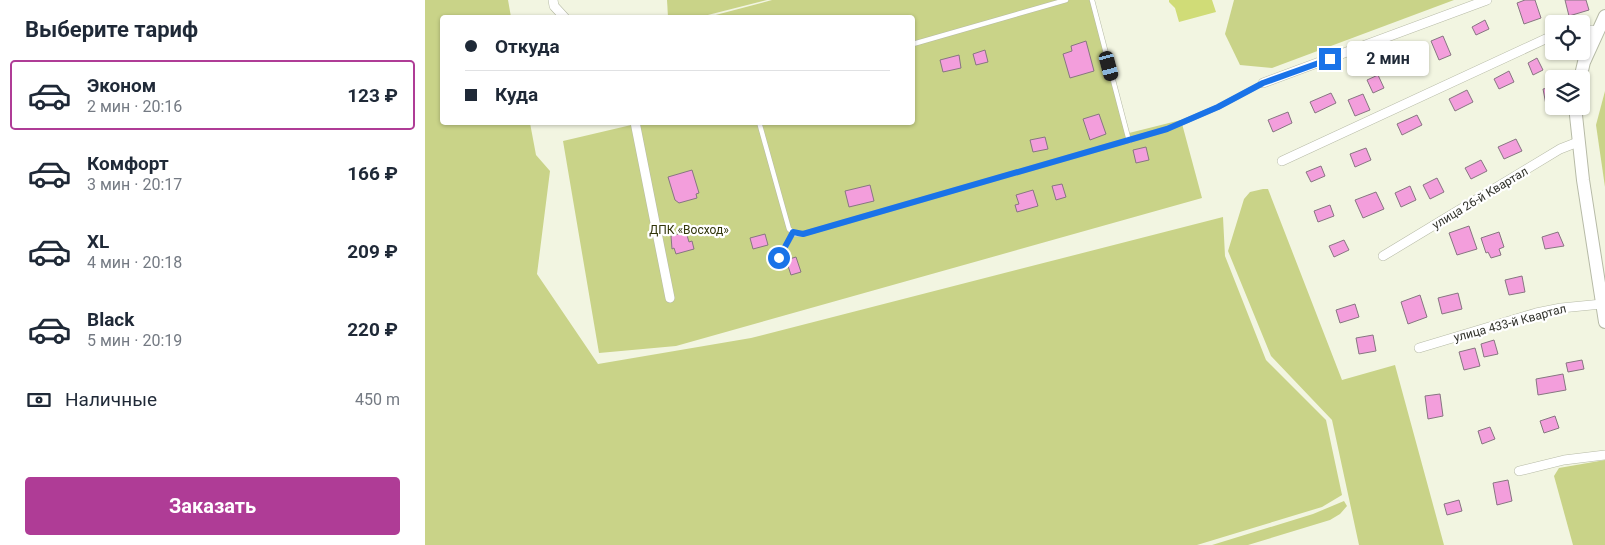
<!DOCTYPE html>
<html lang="ru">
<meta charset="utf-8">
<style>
:root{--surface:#fff;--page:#f6f6f7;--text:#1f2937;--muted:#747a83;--line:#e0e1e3;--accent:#af3c96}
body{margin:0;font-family:Roboto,sans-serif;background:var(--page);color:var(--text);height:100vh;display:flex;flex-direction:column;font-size:19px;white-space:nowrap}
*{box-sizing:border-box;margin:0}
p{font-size:16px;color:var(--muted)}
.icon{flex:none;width:28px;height:28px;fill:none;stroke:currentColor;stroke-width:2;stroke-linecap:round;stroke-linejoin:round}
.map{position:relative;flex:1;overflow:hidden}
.panel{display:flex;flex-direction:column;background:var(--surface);width:425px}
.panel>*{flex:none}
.guide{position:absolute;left:15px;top:15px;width:475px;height:110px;border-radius:5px;box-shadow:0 1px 4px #0004;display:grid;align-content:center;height:110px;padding:0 25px;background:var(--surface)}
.fabs{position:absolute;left:1120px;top:15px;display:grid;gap:10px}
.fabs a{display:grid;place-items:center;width:45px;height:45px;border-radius:5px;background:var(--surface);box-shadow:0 1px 4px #0004;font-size:25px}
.end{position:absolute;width:22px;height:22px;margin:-11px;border:6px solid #1a73e8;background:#fff;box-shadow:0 0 0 2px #fff}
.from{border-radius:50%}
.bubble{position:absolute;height:35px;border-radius:5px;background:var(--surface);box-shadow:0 1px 4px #0004;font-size:16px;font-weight:700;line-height:35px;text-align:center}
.car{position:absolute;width:15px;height:30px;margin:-15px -8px;border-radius:6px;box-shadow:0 0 4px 1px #0007;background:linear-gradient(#222 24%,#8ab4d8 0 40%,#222 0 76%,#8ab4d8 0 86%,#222 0)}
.guide b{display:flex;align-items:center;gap:18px;height:48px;font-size:19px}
.guide b+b{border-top:1px solid var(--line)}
.guide i{width:12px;height:12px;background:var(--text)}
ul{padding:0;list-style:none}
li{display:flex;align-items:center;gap:15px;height:70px;margin:0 10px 8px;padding:0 15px;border:2px solid transparent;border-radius:5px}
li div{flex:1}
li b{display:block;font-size:19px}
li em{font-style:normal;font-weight:700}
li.active{border-color:var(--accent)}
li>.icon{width:45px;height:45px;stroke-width:1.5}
h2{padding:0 25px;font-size:22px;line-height:60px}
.pay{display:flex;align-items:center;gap:12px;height:55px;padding:0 25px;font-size:19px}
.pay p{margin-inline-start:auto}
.action{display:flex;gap:10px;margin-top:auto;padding:10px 25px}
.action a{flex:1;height:58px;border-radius:5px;background:var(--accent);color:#fff;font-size:20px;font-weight:700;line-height:58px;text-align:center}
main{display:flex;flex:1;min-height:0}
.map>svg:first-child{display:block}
</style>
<main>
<section class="panel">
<h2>Выберите тариф</h2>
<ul>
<li class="active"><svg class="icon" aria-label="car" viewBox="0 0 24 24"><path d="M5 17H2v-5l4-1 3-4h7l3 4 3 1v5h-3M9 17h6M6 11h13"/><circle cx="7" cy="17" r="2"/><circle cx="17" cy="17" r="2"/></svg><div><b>Эконом</b><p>2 мин · 20:16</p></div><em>123 ₽</em></li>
<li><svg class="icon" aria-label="car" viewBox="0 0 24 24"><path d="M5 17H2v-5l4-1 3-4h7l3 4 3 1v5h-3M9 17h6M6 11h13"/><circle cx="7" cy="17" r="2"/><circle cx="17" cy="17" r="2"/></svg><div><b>Комфорт</b><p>3 мин · 20:17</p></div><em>166 ₽</em></li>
<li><svg class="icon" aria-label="car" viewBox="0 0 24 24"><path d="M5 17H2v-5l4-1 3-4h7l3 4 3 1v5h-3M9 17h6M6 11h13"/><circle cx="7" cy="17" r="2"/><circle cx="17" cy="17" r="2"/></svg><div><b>XL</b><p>4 мин · 20:18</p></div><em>209 ₽</em></li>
<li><svg class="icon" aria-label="car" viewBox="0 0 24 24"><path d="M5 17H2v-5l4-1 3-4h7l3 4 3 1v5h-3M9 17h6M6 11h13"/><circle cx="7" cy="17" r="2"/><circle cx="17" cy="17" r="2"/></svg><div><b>Black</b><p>5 мин · 20:19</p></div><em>220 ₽</em></li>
</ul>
<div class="pay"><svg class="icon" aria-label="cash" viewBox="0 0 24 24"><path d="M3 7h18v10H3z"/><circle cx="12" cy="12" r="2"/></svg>Наличные<p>450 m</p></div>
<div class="action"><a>Заказать</a></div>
</section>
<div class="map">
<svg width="1180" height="545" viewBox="0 0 1180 545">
<rect width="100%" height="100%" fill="#f2f5e1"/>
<g fill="#c9d388">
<polygon points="0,0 83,0 86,17 18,18 18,122 105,123 111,155 125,171 112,274 173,364 326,338 798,217 800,256 841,360 901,420 917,495 897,507 772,545 0,545"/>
<polygon points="242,0 342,0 275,17 243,17"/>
<polygon points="347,0 669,0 704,133 756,120 777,198 251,346 174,353 138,141 219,122 488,122 488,18 283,17"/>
<polygon points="809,0 1029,0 847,68 815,65 800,34"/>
<polygon points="1180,91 1180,187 1171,125"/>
<polygon points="838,189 843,189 917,380 970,365 1019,545 934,545 907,420 846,356 803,251 819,199 825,192"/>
<polygon points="1180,460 1180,545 1148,545 1129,476 1134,468"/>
<polygon points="919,501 922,506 915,514 905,520 823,545 787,545 888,514"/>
</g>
<polygon fill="#d0dc77" points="744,0 787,0 791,12 754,22 750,8 744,2"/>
<g fill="#f39edc" stroke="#877681">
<polygon points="1100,0 1110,0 1116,18 1099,24 1092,3"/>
<polygon points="1140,0 1161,0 1164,10 1144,16"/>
<polygon points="1060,20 1064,29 1051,35 1047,27"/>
<polygon points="1018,36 1026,55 1014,60 1006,41"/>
<polygon points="661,41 669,71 645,78 638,54 647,51 646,46"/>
<polygon points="560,50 563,62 551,65 548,54"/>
<polygon points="987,54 991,65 972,73 967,62"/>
<polygon points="534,55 536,68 518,72 515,60"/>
<polygon points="1112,58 1118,70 1108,75 1103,63"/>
<polygon points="1084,71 1089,82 1074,89 1069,79"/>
<polygon points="953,75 959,88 948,93 942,80"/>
<polygon points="1129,87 1129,106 1137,108 1122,110 1118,89"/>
<polygon points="1042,90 1048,102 1030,111 1024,99"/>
<polygon points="906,93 911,103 890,113 885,102"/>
<polygon points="938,94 945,110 930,116 923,100"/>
<polygon points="863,112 867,123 848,132 843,120"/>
<polygon points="674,114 681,134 665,140 658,119"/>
<polygon points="992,115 997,125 977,135 972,124"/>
<polygon points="620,137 623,149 608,152 605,140"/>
<polygon points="1091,139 1097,151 1079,159 1073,147"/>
<polygon points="721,147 724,160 711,163 708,150"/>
<polygon points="941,148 946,160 930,167 925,154"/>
<polygon points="1056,160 1062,171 1046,179 1040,168"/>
<polygon points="896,166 900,176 886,182 881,172"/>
<polygon points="267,170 274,193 271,194 272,198 254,203 250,200 243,177"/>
<polygon points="1012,178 1019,192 1005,199 998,185"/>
<polygon points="637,184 641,197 631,200 627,186"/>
<polygon points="445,185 449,201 424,207 420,191"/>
<polygon points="985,186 991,200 976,207 970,193"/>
<polygon points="608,190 613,206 592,212 590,205 594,204 591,195"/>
<polygon points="951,192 959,209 938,218 930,200"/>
<polygon points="905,205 909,216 893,222 889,211"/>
<polygon points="1044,226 1052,249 1032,255 1024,233"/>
<polygon points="261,232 264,242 267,241 269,249 251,254 249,248 247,249 246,236"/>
<polygon points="1074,232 1079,247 1074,249 1076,255 1066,258 1063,252 1061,253 1056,238"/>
<polygon points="1133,232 1139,246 1120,249 1117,237"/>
<polygon points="340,234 343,245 328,249 325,238"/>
<polygon points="919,240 924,250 909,257 904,246"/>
<polygon points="371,257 376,272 366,275 361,260"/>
<polygon points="1097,276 1100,292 1084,295 1080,280"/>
<polygon points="1033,293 1037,309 1017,314 1013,298"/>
<polygon points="995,295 1002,317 983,324 976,302"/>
<polygon points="930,304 934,317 915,323 911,310"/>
<polygon points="948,335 951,351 934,354 931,338"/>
<polygon points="1069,340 1073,354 1059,357 1056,344"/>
<polygon points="1050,348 1055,366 1039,370 1034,352"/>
<polygon points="1157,360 1159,369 1143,372 1141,363"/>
<polygon points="1138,374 1141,390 1113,395 1111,379"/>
<polygon points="1015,394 1018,416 1003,419 1000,396"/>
<polygon points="1130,416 1134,428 1119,433 1115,421"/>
<polygon points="1065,427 1070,439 1057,444 1053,431"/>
<polygon points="1083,480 1087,501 1072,505 1068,483"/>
<polygon points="1034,500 1037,511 1022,515 1019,504"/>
</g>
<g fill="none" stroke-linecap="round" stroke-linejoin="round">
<g stroke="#b6baa6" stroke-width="5.5">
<g id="lane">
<polyline points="667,0 704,141"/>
<polyline points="488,44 641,0"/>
<polyline points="334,122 364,229 370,234 378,234 742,129 793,107 838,83"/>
<polyline points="354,258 368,233"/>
</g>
</g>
<g stroke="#b6baa6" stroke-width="10">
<g id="street">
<polyline points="128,0 129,6 140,18"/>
<polyline points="1156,29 1173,31"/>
<polyline points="838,83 1062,0"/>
<polyline points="210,122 245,298"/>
<polyline points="857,161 1129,35"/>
<polyline points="958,256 1135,149 1153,142"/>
<polyline points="994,348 1111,313 1136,308 1177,304"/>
<polyline points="1094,471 1139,460 1180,455"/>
</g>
</g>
<g stroke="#b6baa6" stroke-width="14">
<g id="secondary">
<polyline points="1155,79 1159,62 1180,16"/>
<polyline points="1150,106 1158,180 1180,322"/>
</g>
</g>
<use href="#lane" stroke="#fff" stroke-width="4.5"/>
<use href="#street" stroke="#fff" stroke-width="9"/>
<use href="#secondary" stroke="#fff" stroke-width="12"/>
</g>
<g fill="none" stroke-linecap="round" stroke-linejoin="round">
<polyline stroke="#1a73e8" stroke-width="6" points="354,258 368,232 378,234 742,129 793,107 838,83 905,59"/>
</g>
<g text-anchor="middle" stroke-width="4.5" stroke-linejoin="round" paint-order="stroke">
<g font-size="12" fill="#31322b" stroke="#fff">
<text transform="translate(1055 198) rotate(-31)" y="4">улица 26-й Квартал</text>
<text transform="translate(1085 323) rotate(-15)" y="4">улица 433-й Квартал</text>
</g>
<g font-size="12" fill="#32360a" stroke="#fff">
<text x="264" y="234">ДПК «Восход»</text>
</g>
</g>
</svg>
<div class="fabs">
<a><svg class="icon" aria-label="locate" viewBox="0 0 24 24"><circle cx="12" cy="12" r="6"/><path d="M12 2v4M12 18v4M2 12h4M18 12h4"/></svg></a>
<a><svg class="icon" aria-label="layers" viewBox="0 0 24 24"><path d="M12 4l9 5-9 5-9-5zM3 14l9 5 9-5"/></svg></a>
</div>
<i class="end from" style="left:354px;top:258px"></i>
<i class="end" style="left:905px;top:59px"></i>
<div class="bubble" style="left:922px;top:41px;width:82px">2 мин</div>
<i class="car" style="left:684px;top:66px;rotate:165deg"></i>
<div class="guide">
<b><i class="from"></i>Откуда</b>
<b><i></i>Куда</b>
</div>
</div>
</main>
